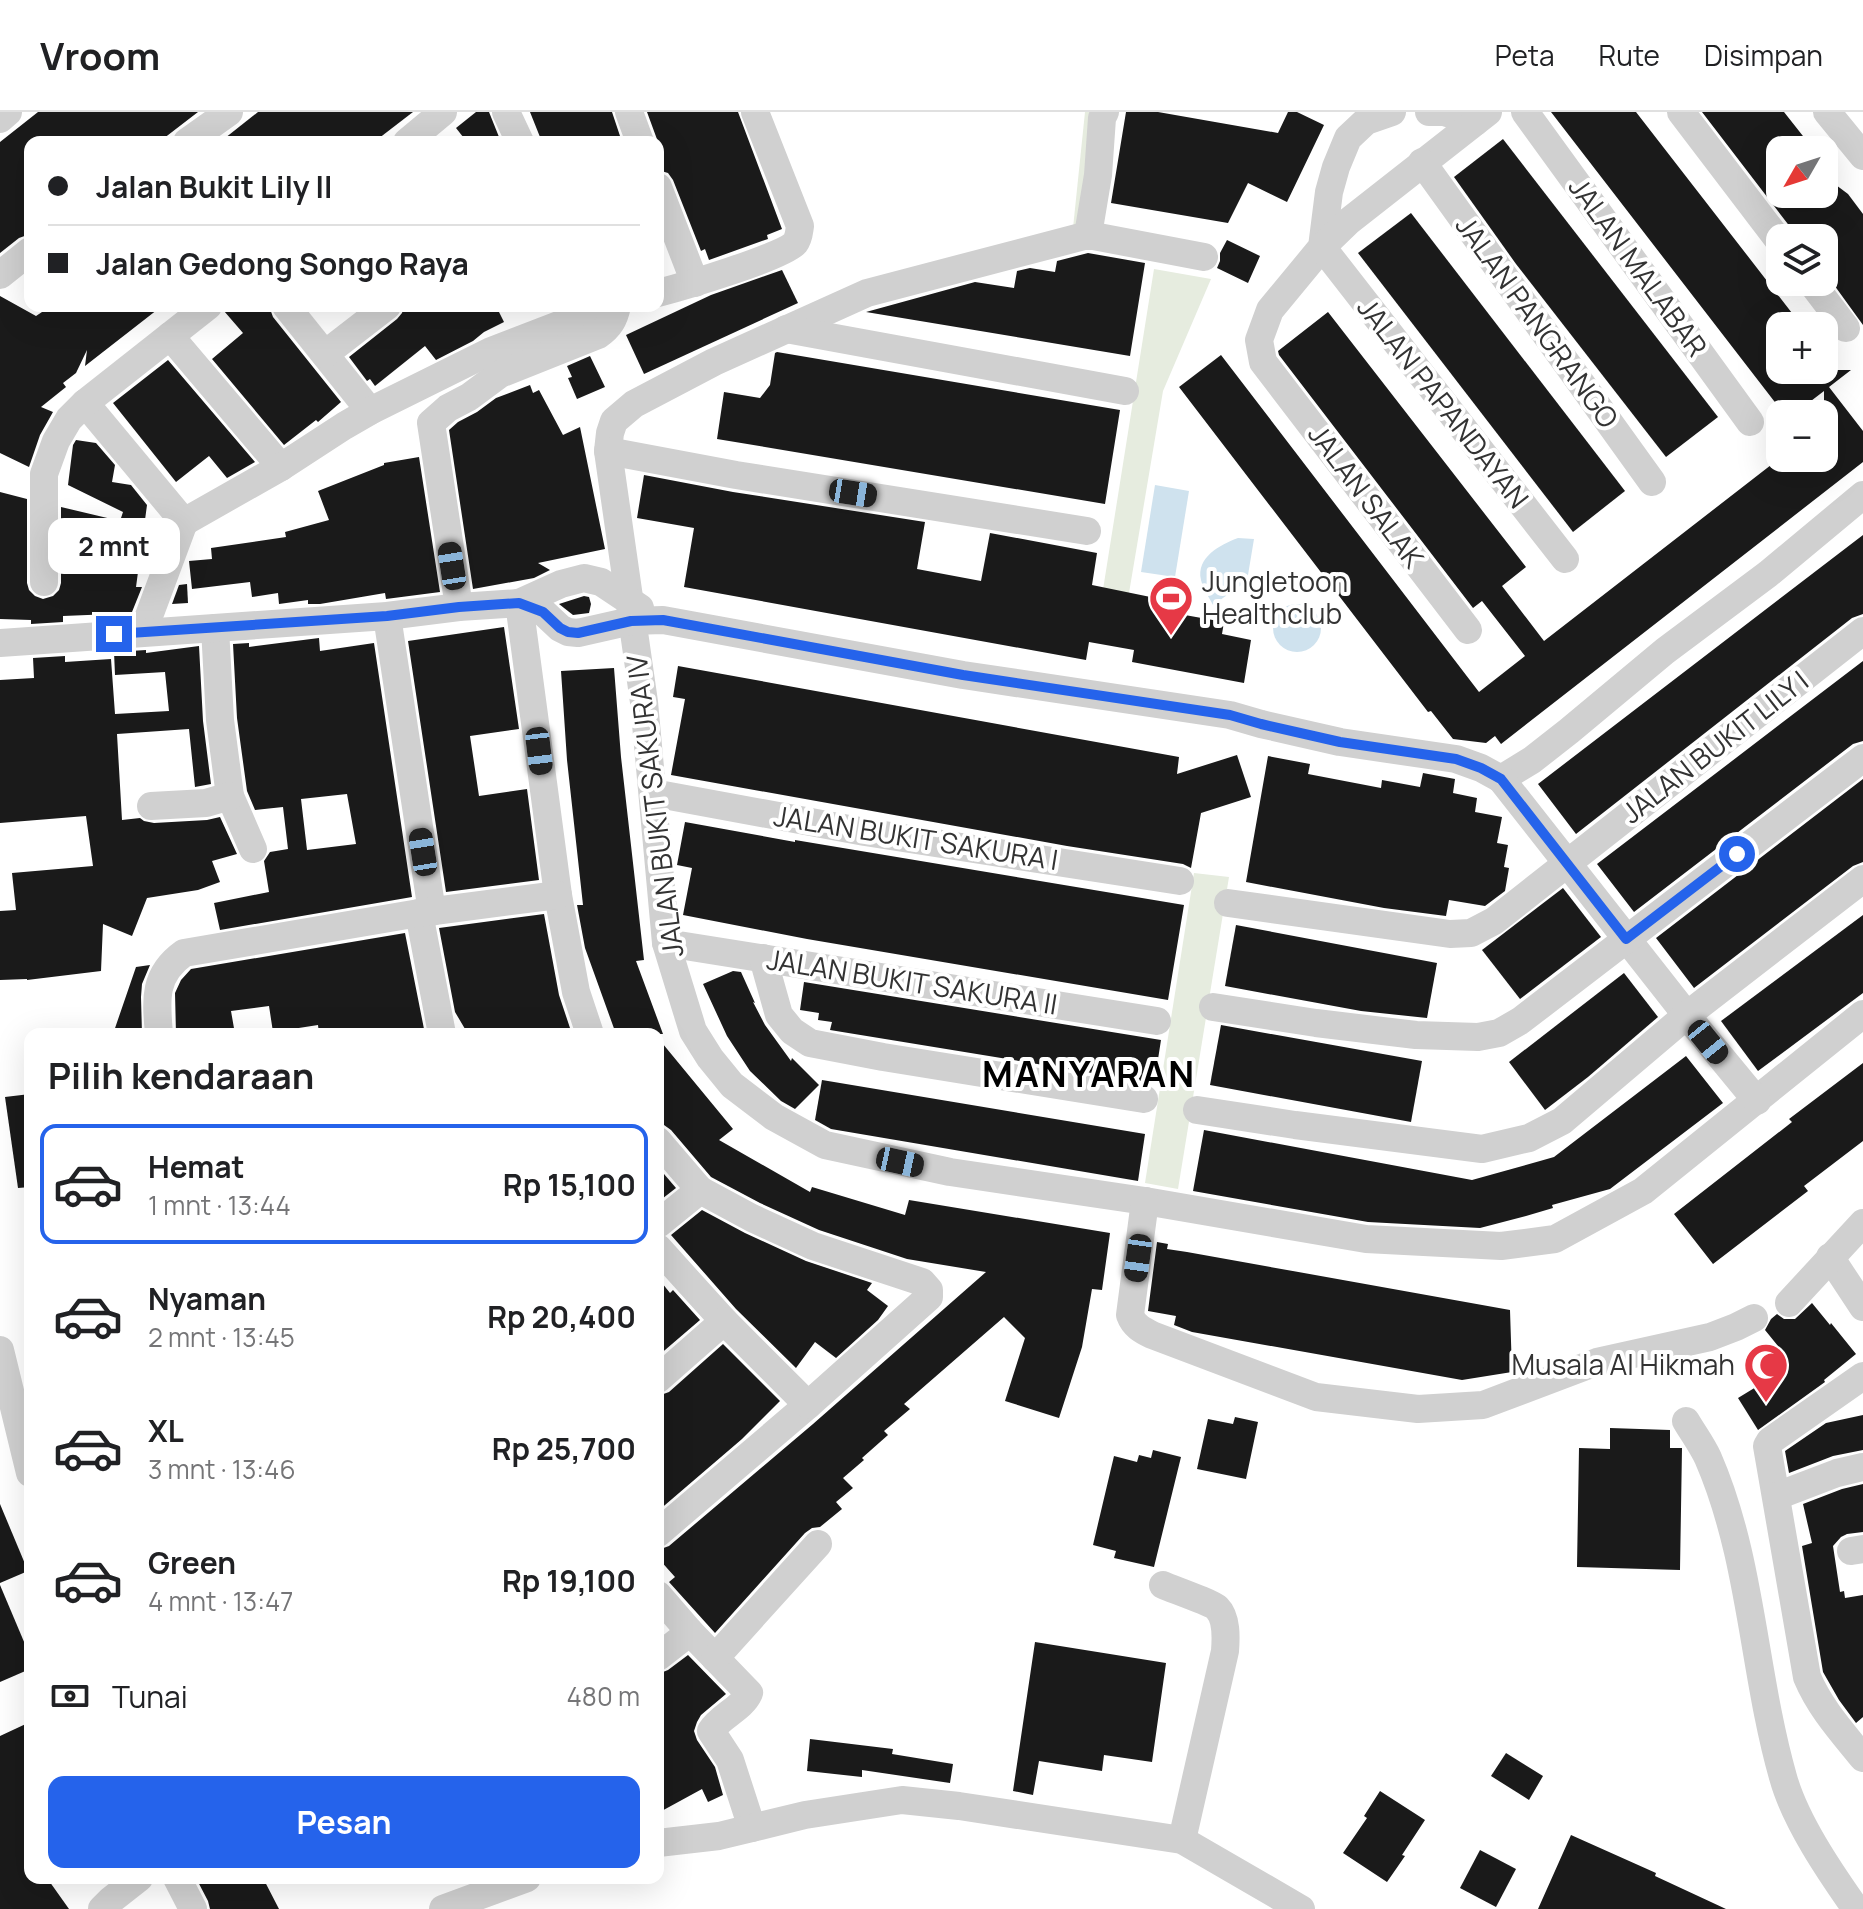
<!DOCTYPE html>
<html lang="id">
<meta charset="utf-8">
<style>
:root{--surface:#fff;--page:#f2f2f2;--text:#202124;--muted:#757577;--line:#e0e0e0;--accent:#2563eb}
body{margin:0;font-family:Manrope,sans-serif;background:var(--page);color:var(--text);height:100vh;display:flex;flex-direction:column;font-size:30px;white-space:nowrap}
*{box-sizing:border-box;margin:0}
p{font-size:26px;color:var(--muted)}
.icon{flex:none;width:44px;height:44px;fill:none;stroke:currentColor;stroke-width:2;stroke-linecap:round;stroke-linejoin:round}
.map{position:relative;flex:1;overflow:hidden}
.panel{position:absolute;left:24px;top:916px;width:640px;height:856px;display:flex;flex-direction:column;background:var(--surface);border-radius:16px;box-shadow:0 8px 32px #0002}
.panel>*{flex:none}
.hud{position:absolute;left:24px;top:24px;width:640px;height:176px;border-radius:16px;box-shadow:0 8px 32px #0002;display:grid;align-content:center;height:176px;padding:0 24px;background:var(--surface)}
.needle{width:52px;rotate:231deg}
.fabs{position:absolute;left:1766px;top:24px;display:grid;gap:16px}
.fabs a{display:grid;place-items:center;width:72px;height:72px;border-radius:16px;background:var(--surface);box-shadow:0 8px 32px #0002;font-size:40px}
.end{position:absolute;width:36px;height:36px;margin:-18px;border:10px solid #2563eb;background:#fff;box-shadow:0 0 0 4px #fff}
.from{border-radius:50%}
.bubble{position:absolute;height:56px;border-radius:16px;background:var(--surface);box-shadow:0 8px 32px #0002;font-size:26px;font-weight:700;line-height:56px;text-align:center}
.car{position:absolute;width:24px;height:48px;margin:-24px -12px;border-radius:10px;box-shadow:0 0 6px 2px #0007;background:linear-gradient(#222 24%,#8ab4d8 0 40%,#222 0 76%,#8ab4d8 0 86%,#222 0)}
.hud b{display:flex;align-items:center;gap:28px;height:76px;font-size:30px}
.hud b+b{border-top:2px solid var(--line)}
.hud i{width:20px;height:20px;background:var(--text)}
ul{padding:0;list-style:none}
li{display:flex;align-items:center;gap:24px;height:120px;margin:0 16px 12px;padding:0 8px;border:4px solid transparent;border-radius:16px}
li div{flex:1}
li b{display:block;font-size:30px}
li em{font-style:normal;font-weight:700}
li.current{border-color:var(--accent)}
li>.icon{width:72px;height:72px;stroke-width:1.5}
h2{padding:0 24px;font-size:36px;line-height:96px}
.pay{display:flex;align-items:center;gap:20px;height:88px;padding:0 24px;font-size:30px}
.pay p{margin-inline-start:auto}
.button{display:flex;gap:16px;margin-top:auto;padding:16px 24px}
.button a{flex:1;height:92px;border-radius:16px;background:var(--accent);color:#fff;font-size:32px;font-weight:700;line-height:92px;text-align:center}
header{display:flex;align-items:center;gap:48px;box-sizing:border-box;height:112px;padding:0 40px;background:var(--surface);border-bottom:2px solid var(--line)}
header strong{font-size:38px}
nav{display:flex;gap:44px;margin-inline-start:auto;font-size:28px}
.map>svg:first-child{display:block}
</style>
<header>
<strong>Vroom</strong>
<nav><a>Peta</a><a>Rute</a><a>Disimpan</a></nav>
</header>
<div class="map">
<svg width="1863" height="1797" viewBox="0 0 1863 1797">
<rect width="100%" height="100%" fill="#fff"/>
<g fill="#e6ecdf">
<polygon points="1085,0 1099,0 1087,117 1073,116"/>
<polygon points="1154,157 1211,167 1163,279 1129,481 1098,509"/>
<polygon points="1194,761 1229,765 1178,1077 1145,1071"/>
</g>
<g fill="#cfe2ee">
<polygon points="1155,373 1189,379 1175,465 1141,460"/>
<path d="M1238 426 1254 427 1247 469 1213 493C1209 485 1203 477 1201 468 1196 445 1220 433 1238 426Z"/>
<circle cx="1297" cy="516" r="24"/>
</g>
<g fill="#1a1a1a" fill-rule="evenodd">
<polygon points="38,0 198,0 159,30 30,30 30,122 19,126 0,141 0,30"/>
<polygon points="258,0 413,0 374,30 220,30"/>
<polygon points="476,0 489,0 501,30 467,30 456,16"/>
<polygon points="530,0 612,0 622,30 542,30"/>
<polygon points="647,0 738,0 782,117 767,123 768,127 765,128 709,148 705,137 701,139 673,68 668,61 658,58 658,30"/>
<polygon points="1126,0 1158,0 1278,21 1288,0 1297,0 1324,13 1287,90 1248,71 1228,111 1111,91"/>
<polygon points="1551,0 1636,0 1802,214 1780,214 1780,258 1851,258 1829,275 1863,319 1863,350 1501,632 1495,624 1486,631 1453,627 1431,599 1428,600 1179,275 1221,243 1479,580 1525,544 1482,489 1473,496 1279,243 1278,239 1328,200 1526,455 1502,474 1544,529 1780,346 1824,346 1824,279 1794,302 1784,302"/>
<polygon points="1702,0 1784,0 1814,38 1780,38 1780,82 1824,82 1824,64 1848,82 1863,102 1863,213 1824,159 1824,126 1796,126 1794,120"/>
<polygon points="1503,27 1718,305 1666,345 1516,152 1454,65"/>
<polygon points="1411,101 1625,379 1573,420 1358,141"/>
<polygon points="1227,128 1260,144 1248,171 1217,156 1220,149 1220,141"/>
<polygon points="1088,141 1145,151 1130,244 866,200 975,170 1014,176 1017,159 1030,156 1055,160 1057,149"/>
<polygon points="782,158 798,191 644,262 626,223 711,183"/>
<polygon points="0,184 36,204 51,194 162,194 85,254 87,238 76,261 63,271 66,275 41,295 53,300 40,323 29,355 0,341"/>
<polygon points="225,194 269,194 273,205 341,290 318,310 316,308 284,333 212,247 243,221 224,199"/>
<polygon points="404,194 496,194 504,210 484,220 473,229 436,248 425,234 375,274 370,267 367,269 349,245 397,207 402,201"/>
<polygon points="777,240 1120,298 1105,392 717,327 724,280 760,286 770,273 775,241"/>
<polygon points="590,244 605,275 577,287 568,266 572,265 567,254"/>
<polygon points="168,248 255,350 227,366 209,344 176,370 113,291"/>
<polygon points="530,273 533,281 539,278 563,323 580,315 605,437 538,451 550,458 534,466 473,477 449,318 458,310 477,300 496,286"/>
<polygon points="76,328 96,331 115,353 112,370 131,373 147,393 136,475 142,475 130,505 112,506 112,502 63,504 63,510 31,512 31,508 0,507 0,380 27,387 27,471 29,478 35,484 43,487 53,484 59,478 61,471 61,395 120,409 123,400 68,373 73,333"/>
<polygon points="419,345 440,480 386,487 385,481 320,492 308,492 308,488 279,492 278,481 252,485 250,470 192,477 189,449 212,447 211,436 286,425 285,420 329,408 318,379 384,353 384,351"/>
<polygon points="644,363 733,380 925,410 917,457 981,469 990,421 1097,441 1092,473 1170,489 1168,500 1224,510 1222,522 1251,528 1244,571 1132,550 1134,538 1089,530 1086,548 684,475 694,416 637,406"/>
<polygon points="1863,423 1863,502 1852,506 1576,722 1538,672"/>
<polygon points="187,472 188,491 172,492 179,473"/>
<polygon points="584,484 589,485 591,492 589,501 573,503 559,492"/>
<polygon points="504,515 519,617 470,624 479,684 527,677 539,768 446,780 408,529"/>
<path d="M319 526 320 539 374 531 412 785 220 818 214 791 269 780 264 749 270 740 288 737 283 695 255 698 247 679 237 606 233 532 249 531V535ZM347 682 356 732 307 738 301 687Z"/>
<polygon points="199,534 203,609 211,672 195,675 189,617 117,622 122,708 140,706 144,709 154,711 207,708 220,705 237,742 212,749 220,770 198,778 147,786 132,824 103,812 101,859 27,868 27,867 0,868 0,799 16,798 12,761 93,754 86,704 0,711 0,568 34,566 33,546 65,544 65,550 111,547 115,602 169,599 165,560 115,563 114,540 146,538 146,541"/>
<polygon points="1863,549 1863,629 1853,632 1634,800 1597,752"/>
<polygon points="678,554 1179,645 1177,662 1237,643 1251,685 1201,701 1191,756 1183,752 1067,734 671,663 685,587 673,585"/>
<polygon points="614,556 621,645 644,848 636,849 663,922 616,922 585,836 577,793 583,793 567,648 561,559"/>
<polygon points="1268,644 1310,652 1308,662 1381,676 1382,668 1420,675 1423,661 1455,667 1453,681 1477,686 1475,700 1502,705 1497,731 1508,733 1504,755 1509,756 1505,779 1485,794 1449,788 1446,804 1384,796 1246,770"/>
<polygon points="1863,667 1863,750 1853,754 1694,876 1656,826"/>
<polygon points="685,710 795,730 795,728 1184,793 1168,888 807,827 683,803 692,756 677,753"/>
<polygon points="1563,776 1601,825 1520,887 1482,838"/>
<polygon points="544,802 559,883 572,922 468,922 455,900 439,816"/>
<polygon points="1863,803 1863,881 1758,959 1721,909"/>
<polygon points="1236,813 1437,851 1427,906 1361,899 1225,874"/>
<polygon points="405,821 425,922 319,922 318,913 273,920 269,894 231,899 235,922 176,922 175,881 181,868 191,857"/>
<polygon points="150,853 142,872 141,885 142,922 113,922 136,855"/>
<polygon points="733,859 741,860 755,891 753,890 765,913 791,949 792,946 819,973 795,997 781,989 750,959 727,924 703,872"/>
<polygon points="1624,861 1658,905 1588,965 1545,998 1509,950"/>
<polygon points="804,870 1161,928 1154,973 1147,970 830,918 832,910 818,908 819,901 800,898"/>
<polygon points="1221,913 1422,949 1411,1010 1210,973"/>
<polygon points="658,926 733,1017 719,1028 810,1080 812,1075 905,1103 909,1088 1110,1121 1102,1178 1092,1177 1082,1235 1059,1306 1005,1289 1025,1226 1004,1205 904,1292 910,1297 884,1319 888,1323 862,1346 864,1348 843,1366 853,1376 836,1390 842,1397 820,1415 812,1416 805,1421 715,1521 669,1470 675,1465 658,1446 658,1438 669,1434 813,1312 986,1160 907,1147 819,1118 760,1091 711,1065 671,1018 664,1013 658,1012"/>
<polygon points="1686,944 1723,991 1610,1077 1552,1093 1553,1096 1526,1104 1480,1116 1368,1110 1193,1079 1204,1018 1472,1068 1540,1049 1554,1045"/>
<polygon points="1863,951 1863,1029 1804,1074 1808,1079 1713,1152 1674,1102 1792,1010 1789,1007"/>
<polygon points="822,968 1145,1022 1138,1069 831,1017 815,1008"/>
<polygon points="30,982 30,1075 18,1076 5,985"/>
<polygon points="658,1055 676,1076 658,1090"/>
<polygon points="702,1098 745,1121 806,1149 872,1171 867,1178 888,1194 878,1208 836,1246 815,1230 796,1256 736,1197 671,1123"/>
<polygon points="1157,1130 1168,1132 1167,1137 1187,1140 1510,1198 1512,1260 1462,1268 1192,1220 1174,1213 1176,1204 1148,1199"/>
<polygon points="658,1166 670,1181 673,1178 700,1208 658,1244"/>
<polygon points="1812,1191 1830,1213 1831,1211 1856,1242 1824,1268 1825,1270 1758,1318 1738,1286 1774,1264 1770,1258 1787,1245 1765,1218 1771,1207 1777,1202 1784,1207 1795,1207"/>
<polygon points="723,1232 780,1289 742,1327 658,1399 658,1284 669,1280"/>
<polygon points="1863,1303 1863,1338 1833,1344 1789,1361 1785,1339 1826,1311"/>
<polygon points="1235,1305 1258,1310 1246,1367 1197,1357 1208,1307 1233,1312"/>
<polygon points="1610,1316 1670,1318 1670,1336 1682,1336 1680,1458 1577,1455 1579,1336 1610,1337"/>
<polygon points="1153,1338 1181,1345 1154,1455 1114,1446 1116,1439 1093,1433 1114,1344 1137,1350 1139,1343 1151,1346"/>
<polygon points="1863,1372 1863,1420 1847,1422 1841,1425 1833,1434 1840,1480 1844,1479 1845,1486 1863,1483 1863,1605 1856,1611 1839,1588 1823,1560 1802,1434 1812,1431 1803,1392 1842,1377"/>
<polygon points="0,1392 28,1459 0,1471"/>
<polygon points="0,1473 30,1544 30,1557 0,1570"/>
<polygon points="1035,1530 1166,1551 1152,1650 1104,1643 1102,1659 1039,1649 1033,1683 1013,1679"/>
<polygon points="688,1543 726,1582 701,1603 697,1610 694,1619 697,1628 715,1655 723,1683 708,1690 702,1677 658,1701 658,1562 668,1558"/>
<polygon points="30,1610 30,1766 47,1766 69,1797 0,1797 0,1624"/>
<polygon points="810,1627 893,1637 892,1642 953,1652 950,1671 862,1658 862,1665 807,1659"/>
<polygon points="1506,1641 1543,1664 1529,1688 1491,1664"/>
<polygon points="1380,1679 1425,1708 1402,1743 1405,1744 1387,1770 1343,1741 1367,1706 1364,1704"/>
<polygon points="1571,1723 1656,1761 1655,1764 1726,1797 1538,1797"/>
<polygon points="1480,1738 1516,1757 1496,1795 1460,1776"/>
<polygon points="196,1766 263,1766 279,1797 210,1797 208,1789"/>
</g>
<g fill="none" stroke-linecap="round" stroke-linejoin="round">
<g stroke="#d0d0d0" stroke-width="28">
<polyline points="506,0 520,30"/>
<polyline points="629,0 640,30"/>
<polyline points="1392,0 1366,9 1348,26 1336,55 1329,80 1322,135 1270,198 1259,228 1263,250 1468,518"/>
<polyline points="1429,0 1444,0 1475,10"/>
<polyline points="1488,0 1349,109 1322,135 1565,447"/>
<polyline points="1525,0 1750,310"/>
<polyline points="1681,0 1780,130"/>
<polyline points="1827,0 1863,44"/>
<polyline points="0,7 8,0"/>
<polyline points="187,30 229,0"/>
<polyline points="407,30 443,0"/>
<polyline points="1422,50 1652,370"/>
<polyline points="658,75 695,171"/>
<polyline points="1088,123 1098,63 1102,6 1105,0"/>
<polyline points="1204,145 1088,123 867,181 714,250 634,292 614,309 610,321 608,339 644,590 666,831 693,919 710,946 732,973 774,1005 825,1033 950,1060 1145,1089 1366,1127 1501,1134 1555,1127 1643,1079 1863,902"/>
<polyline points="0,163 30,139"/>
<polyline points="1811,170 1846,216"/>
<path d="M658 181C681 175 783 145 795 131 799 126 799 120 800 114L755 0"/>
<polyline points="286,194 370,299"/>
<polyline points="786,217 1125,279"/>
<polyline points="170,224 281,355"/>
<polyline points="325,242 387,194"/>
<polyline points="85,291 184,410 143,520"/>
<polyline points="608,339 736,363 1087,419"/>
<polyline points="184,410 281,355 344,314 370,299 491,239 595,199 614,194"/>
<polyline points="44,470 44,362 56,329 69,307 85,291 208,194"/>
<polyline points="519,491 543,500 560,516 568,520 578,521 631,509 663,508 963,563 1230,603 1261,612 1340,630 1456,647 1481,656 1501,667 1532,648 1569,619 1665,539 1768,462 1863,383"/>
<polyline points="519,491 558,783 576,880 590,922"/>
<path d="M459 495 431 311 448 296 469 285 500 262 598 223C610 215 614 207 617 194"/>
<polyline points="387,504 432,800"/>
<polyline points="215,516 220,608 230,684 253,737"/>
<polyline points="0,531 387,504 459,495 519,491 561,472 584,466 601,470 640,496"/>
<polyline points="1501,667 1692,910 1757,989"/>
<polyline points="653,681 865,720 1180,769"/>
<polyline points="151,694 206,691 230,684"/>
<polyline points="1228,791 1450,822 1471,821 1494,809 1863,519"/>
<polyline points="419,801 442,922"/>
<polyline points="666,831 1157,909"/>
<polyline points="763,846 779,903 792,919 810,931 883,945 1144,987"/>
<polyline points="1213,895 1316,911 1416,923 1478,925 1499,921 1520,909 1863,646"/>
<path d="M159 922C156 888 153 863 184 841L419 801 558 783"/>
<polyline points="1197,998 1295,1013 1482,1037 1529,1026 1562,1009 1687,903 1863,767"/>
<polyline points="658,1029 700,1078 752,1106 813,1134 922,1170 929,1178 929,1185 808,1293 658,1421"/>
<path d="M1145 1089 1130 1203C1134 1214 1142 1218 1152 1223L1316 1285 1418 1297 1483 1293 1597 1250 1710 1225 1736 1215 1754 1206"/>
<polyline points="658,1112 700,1078"/>
<polyline points="658,1136 724,1209 808,1293"/>
<polyline points="1830,1145 1863,1195"/>
<polyline points="1789,1191 1863,1111"/>
<polyline points="0,1238 30,1361"/>
<path d="M1863 1264 1770 1329 1767 1334 1807 1565C1820 1596 1842 1620 1863 1646"/>
<polyline points="658,1267 724,1209"/>
<path d="M1686 1309C1693 1321 1702 1333 1708 1346 1752 1447 1753 1560 1783 1665 1795 1709 1830 1760 1856 1797"/>
<polyline points="1777,1384 1837,1361 1863,1355"/>
<polyline points="1851,1439 1863,1437"/>
<path d="M1163 1473C1172 1477 1212 1491 1217 1496 1227 1506 1226 1526 1225 1539L1182 1728"/>
<path d="M658 1483 690 1520 749 1581C742 1597 720 1604 711 1619L730 1648 752 1716"/>
<polyline points="658,1545 690,1520"/>
<polyline points="715,1546 818,1432"/>
<polyline points="658,1731 719,1724 805,1703 902,1688 959,1694 1182,1728 1301,1797"/>
<polyline points="177,1766 193,1797"/>
<polyline points="102,1797 111,1788 139,1766"/>
<polyline points="443,1797 527,1766"/>
</g>
</g>
<g fill="none" stroke-linecap="round" stroke-linejoin="round">
<polyline stroke="#2563eb" stroke-width="10" points="114,522 387,504 459,495 519,491 543,500 560,516 568,520 578,521 631,509 663,508 963,563 1230,603 1261,612 1340,630 1456,647 1481,656 1501,667 1626,827 1737,742"/>
</g>
<defs>
<g id="stadium-pin" transform="scale(2.3)"><path d="M0 17L-7.5 6A9.5 9.5 0 1 1 7.5 6Z" fill="#e63946" stroke="#fff"/><path d="M0-5a6.5 5 0 1 0 0 10a6.5 5 0 1 0 0-10ZM-3.5-1.8h7v3.6h-7Z" fill="#fff"/></g>
<g id="mosque-pin" transform="scale(2.3)"><path d="M0 17L-7.5 6A9.5 9.5 0 1 1 7.5 6Z" fill="#e63946" stroke="#fff"/><path d="M3.5-4.9A6 6 0 1 0 3.5 4.9A5 5 0 1 1 3.5-4.9Z" fill="#fff"/></g>
</defs>
<g fill-rule="evenodd">
<use href="#stadium-pin" x="1171" y="486"/>
<use href="#mosque-pin" x="1766" y="1253"/>
</g>
<g text-anchor="middle" stroke-width="8" stroke-linejoin="round" paint-order="stroke">
<g font-size="28" fill="#333" stroke="#fff">
<text transform="translate(1638 155) rotate(54)" y="10">JALAN MALABAR</text>
<text transform="translate(1537 210) rotate(54)" y="10">JALAN PANGRANGO</text>
<text transform="translate(1443 291) rotate(52)" y="10">JALAN PAPANDAYAN</text>
<text transform="translate(1366 384) rotate(53)" y="10">JALAN SALAK</text>
<text transform="translate(1715 635) rotate(-38)" y="10">JALAN BUKIT LILY I</text>
<text transform="translate(655 694) rotate(-97)" y="10">JALAN BUKIT SAKURA IV</text>
<text transform="translate(916 726) rotate(9)" y="10">JALAN BUKIT SAKURA I</text>
<text transform="translate(912 870) rotate(9)" y="10">JALAN BUKIT SAKURA II</text>
</g>
<g font-size="28" fill="#333" stroke="#fff" text-anchor="start">
<text x="1202" y="480">Jungletoon<tspan x="1202" dy="32">Healthclub</tspan></text>
<text x="1735" y="1263" text-anchor="end">Musala Al Hikmah</text>
</g>
<g font-size="36" font-weight="bold" letter-spacing="2" fill="#000" stroke="#fff">
<text x="1089" y="975">MANYARAN</text>
</g>
</g>
</svg>
<div class="fabs">
<a><svg class="needle" viewBox="-14 -14 28 28"><path d="M0-13l5 13h-10z" fill="#e53935"/><path d="M0 13l5-13h-10z" fill="#757577"/></svg></a>
<a><svg class="icon" aria-label="layers" viewBox="0 0 24 24"><path d="M12 4l9 5-9 5-9-5zM3 14l9 5 9-5"/></svg></a>
<a>+</a>
<a>−</a>
</div>
<i class="end from" style="left:1737px;top:742px"></i>
<i class="end" style="left:114px;top:522px"></i>
<div class="bubble" style="left:48px;top:406px;width:132px">2 mnt</div>
<i class="car" style="left:853px;top:381px;rotate:99deg"></i>
<i class="car" style="left:452px;top:454px;rotate:351deg"></i>
<i class="car" style="left:539px;top:639px;rotate:173deg"></i>
<i class="car" style="left:423px;top:740px;rotate:351deg"></i>
<i class="car" style="left:1708px;top:930px;rotate:141deg"></i>
<i class="car" style="left:900px;top:1050px;rotate:102deg"></i>
<i class="car" style="left:1138px;top:1146px;rotate:188deg"></i>
<div class="hud">
<b><i class="from"></i>Jalan Bukit Lily II</b>
<b><i></i>Jalan Gedong Songo Raya</b>
</div>
<section class="panel">
<h2>Pilih kendaraan</h2>
<ul>
<li class="current"><svg class="icon" aria-label="car" viewBox="0 0 24 24"><path d="M5 17H2v-5l4-1 3-4h7l3 4 3 1v5h-3M9 17h6M6 11h13"/><circle cx="7" cy="17" r="2"/><circle cx="17" cy="17" r="2"/></svg><div><b>Hemat</b><p>1 mnt · 13:44</p></div><em>Rp 15,100</em></li>
<li><svg class="icon" aria-label="car" viewBox="0 0 24 24"><path d="M5 17H2v-5l4-1 3-4h7l3 4 3 1v5h-3M9 17h6M6 11h13"/><circle cx="7" cy="17" r="2"/><circle cx="17" cy="17" r="2"/></svg><div><b>Nyaman</b><p>2 mnt · 13:45</p></div><em>Rp 20,400</em></li>
<li><svg class="icon" aria-label="car" viewBox="0 0 24 24"><path d="M5 17H2v-5l4-1 3-4h7l3 4 3 1v5h-3M9 17h6M6 11h13"/><circle cx="7" cy="17" r="2"/><circle cx="17" cy="17" r="2"/></svg><div><b>XL</b><p>3 mnt · 13:46</p></div><em>Rp 25,700</em></li>
<li><svg class="icon" aria-label="car" viewBox="0 0 24 24"><path d="M5 17H2v-5l4-1 3-4h7l3 4 3 1v5h-3M9 17h6M6 11h13"/><circle cx="7" cy="17" r="2"/><circle cx="17" cy="17" r="2"/></svg><div><b>Green</b><p>4 mnt · 13:47</p></div><em>Rp 19,100</em></li>
</ul>
<div class="pay"><svg class="icon" aria-label="cash" viewBox="0 0 24 24"><path d="M3 7h18v10H3z"/><circle cx="12" cy="12" r="2"/></svg>Tunai<p>480 m</p></div>
<div class="button"><a>Pesan</a></div>
</section>
</div>
